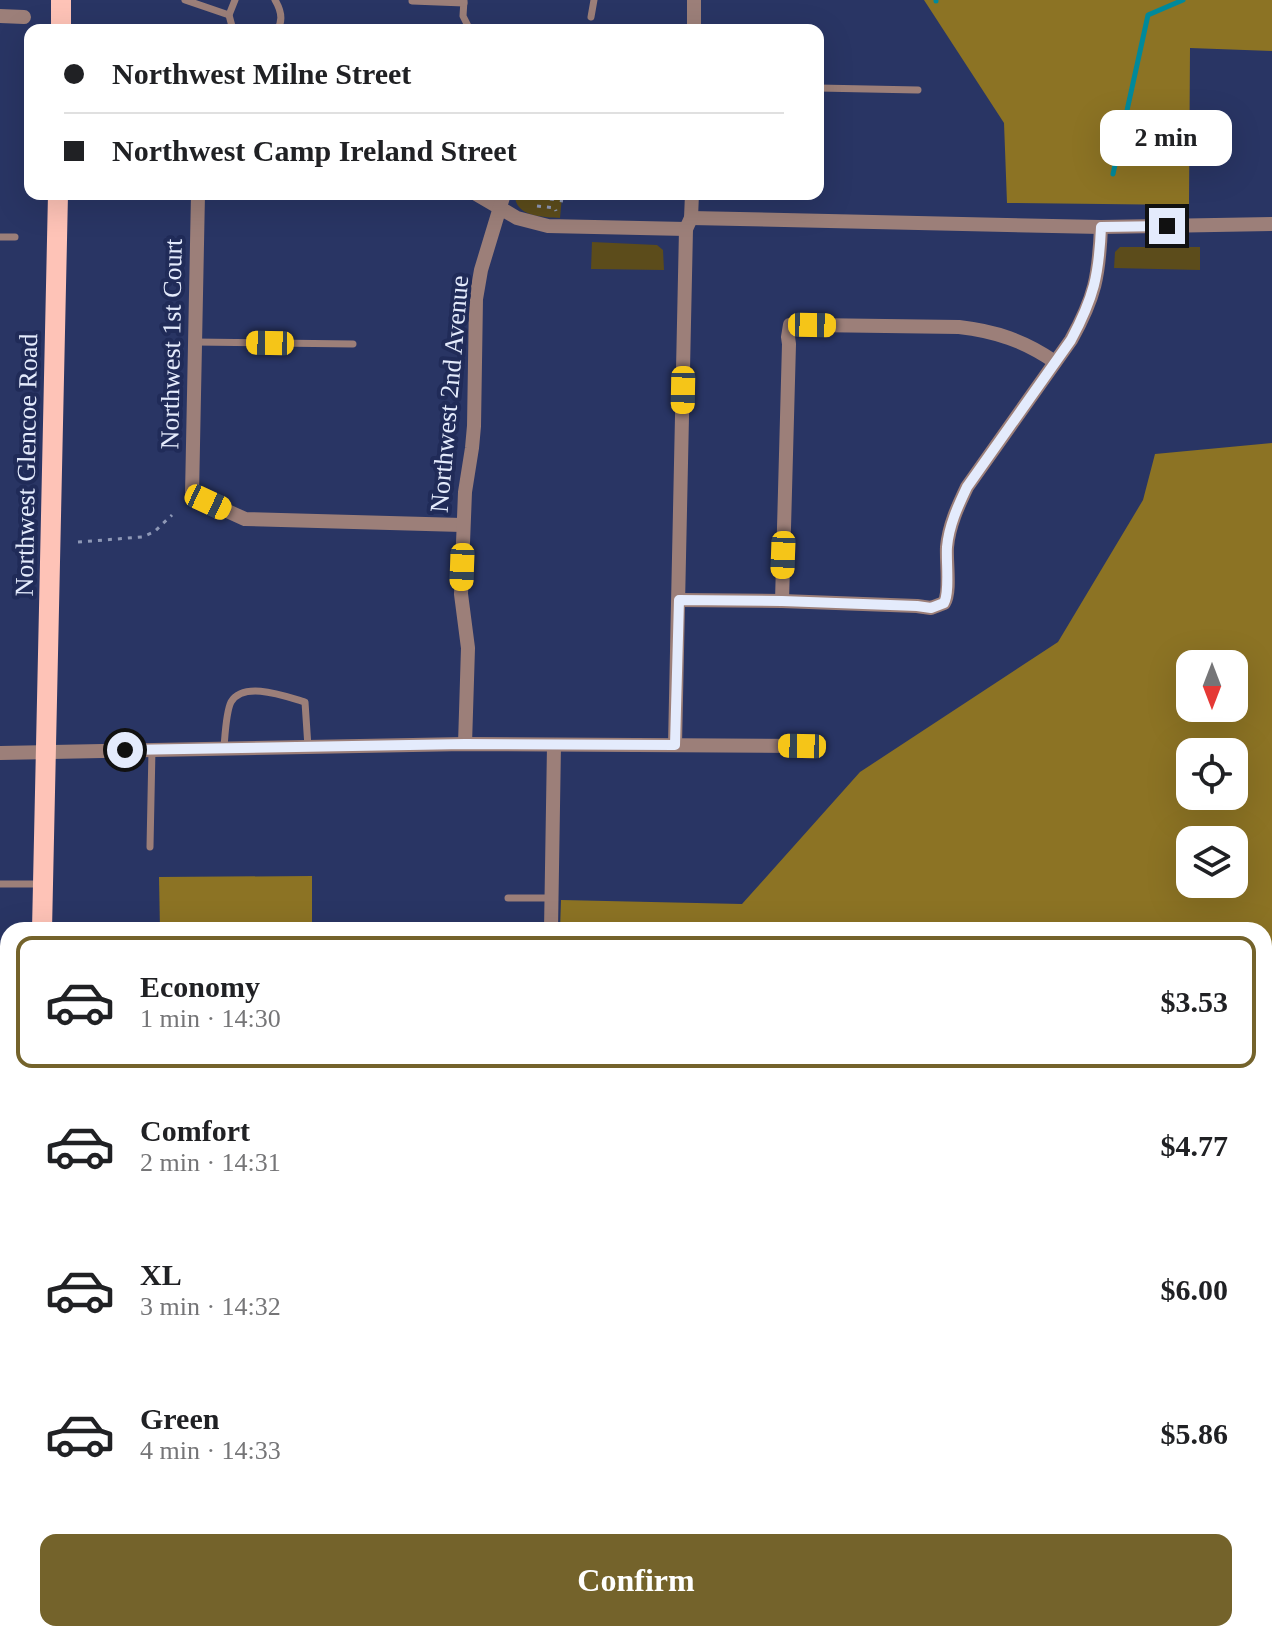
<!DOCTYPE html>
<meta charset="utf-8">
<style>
:root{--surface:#fff;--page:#f2f2f2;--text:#202124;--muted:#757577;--line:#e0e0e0;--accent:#74632b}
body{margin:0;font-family:"Times New Roman",serif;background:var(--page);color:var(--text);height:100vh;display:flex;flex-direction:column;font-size:30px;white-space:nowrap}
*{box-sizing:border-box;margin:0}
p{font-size:26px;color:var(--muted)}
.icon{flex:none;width:44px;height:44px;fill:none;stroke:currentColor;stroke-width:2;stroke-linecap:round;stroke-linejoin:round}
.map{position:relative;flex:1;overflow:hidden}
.side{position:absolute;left:0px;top:922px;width:1272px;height:720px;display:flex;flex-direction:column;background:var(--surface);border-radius:24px 24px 0 0;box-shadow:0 8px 32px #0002}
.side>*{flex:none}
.banner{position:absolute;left:24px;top:24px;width:800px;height:176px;border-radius:16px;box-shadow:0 8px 32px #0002;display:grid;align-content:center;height:176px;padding:0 40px;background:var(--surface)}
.needle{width:52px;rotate:180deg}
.fabs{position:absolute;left:1176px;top:650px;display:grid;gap:16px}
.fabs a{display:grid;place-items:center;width:72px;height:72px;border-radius:16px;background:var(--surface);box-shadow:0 8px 32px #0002;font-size:40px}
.end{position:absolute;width:36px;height:36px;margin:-18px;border:10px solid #e4ebfc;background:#111;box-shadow:0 0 0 4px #111}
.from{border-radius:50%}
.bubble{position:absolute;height:56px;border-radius:16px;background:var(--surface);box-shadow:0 8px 32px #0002;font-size:26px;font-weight:700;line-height:56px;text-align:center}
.car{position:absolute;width:24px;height:48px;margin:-24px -12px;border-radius:10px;box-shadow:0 0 6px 2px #0007;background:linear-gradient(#f5c518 24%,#345 0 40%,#f5c518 0 76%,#345 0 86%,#f5c518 0)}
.banner b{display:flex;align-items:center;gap:28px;height:76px;font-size:30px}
.banner b+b{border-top:2px solid var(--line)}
.banner i{width:20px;height:20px;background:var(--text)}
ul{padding:14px 0 0;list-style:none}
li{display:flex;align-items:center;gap:24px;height:132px;margin:0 16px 12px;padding:0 24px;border:4px solid transparent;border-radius:16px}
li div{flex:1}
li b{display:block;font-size:30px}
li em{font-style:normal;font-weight:700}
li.current{border-color:var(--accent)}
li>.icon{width:72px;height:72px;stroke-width:1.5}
.action{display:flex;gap:16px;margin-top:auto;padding:16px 40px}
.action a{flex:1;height:92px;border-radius:16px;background:var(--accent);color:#fff;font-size:32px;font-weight:700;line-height:92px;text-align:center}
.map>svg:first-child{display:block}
</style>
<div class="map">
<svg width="1272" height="1642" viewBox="0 0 1272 1642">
<rect width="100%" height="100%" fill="#293564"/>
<g fill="#5c4c1b">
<path d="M515 194H527L529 197H562L560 218C543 217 514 217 515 194Z"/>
<polygon points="592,242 657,245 663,250 664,270 591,269"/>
<polygon points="1120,247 1200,247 1200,270 1114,268 1115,252"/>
</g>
<g fill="#8c7324" fill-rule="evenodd">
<polygon points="924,0 1272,0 1272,51 1190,48 1189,205 1007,203 1004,123"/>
<path d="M1272 443V1113L1264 1112V930H560L561 900 742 904 860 772 1058 642 1143 500 1155 454ZM1190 664H1234V708H1190ZM1234 752V796H1190V752ZM1190 840H1234V884H1190Z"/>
<polygon points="312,876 312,930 160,930 159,877"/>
<polygon points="1264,1620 1272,1622 1272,1642 885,1642 874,1634 1264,1634"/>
</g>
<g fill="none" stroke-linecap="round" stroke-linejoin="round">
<g stroke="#00899b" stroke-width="5">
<polyline points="936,1 936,0"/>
<polyline points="1113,174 1148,15 1183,0"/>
<polyline points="1264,1071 1272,1075"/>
<polyline points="997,1634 1007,1642"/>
</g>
<g stroke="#8e98b6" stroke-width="3" stroke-dasharray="4 6" stroke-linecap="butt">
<polyline points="550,199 563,201"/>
<polyline points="537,206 555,208 556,211"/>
<polyline points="78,542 142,537 154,532 172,515"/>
<polyline points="1230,1634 1242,1642"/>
</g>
<g stroke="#9c7f79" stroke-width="7">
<polyline points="185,0 229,15"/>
<path d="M275 0C281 10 284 20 277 30"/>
<polyline points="464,0 463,16 470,30"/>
<polyline points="412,1 464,3"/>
<polyline points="591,17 594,0"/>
<polyline points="233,30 229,15 235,0"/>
<polyline points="818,88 918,90"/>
<polyline points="0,237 15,237"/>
<polyline points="195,342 353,344"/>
<path d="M224 747C225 736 226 712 231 702 244 680 287 697 305 702L308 747"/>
<polyline points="150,847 152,749"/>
<polyline points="0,884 41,884"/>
<polyline points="508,898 552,898"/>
<polyline points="0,1615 8,1615"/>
</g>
<g stroke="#9c7f79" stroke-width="14">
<polyline points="694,0 694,30"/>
<polyline points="0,16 24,17"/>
<polyline points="198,194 192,495 245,519 462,525"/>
<polyline points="476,194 517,218 548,226 686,229"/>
<polyline points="691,218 1101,227 1272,224"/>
<path d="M679 600 782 601 917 606 931 608 944 603C951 592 946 562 947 547 949 525 958 506 967 487L1071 340C1095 297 1099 276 1101 227"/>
<path d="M782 601 789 344 788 337 790 325 796 323 812 325 959 327C995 331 1025 341 1055 362"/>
<polyline points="465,744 468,648 461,594 465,492 472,448 474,426 476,299 481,270 504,194"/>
<polyline points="675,745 686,229 691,218 692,194"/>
<polyline points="0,753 465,744 802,746"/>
<polyline points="551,930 554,745"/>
</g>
<g stroke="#fec3b7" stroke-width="20">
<polyline points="61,30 61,0"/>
<polyline points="42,930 58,194"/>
<polyline points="0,1072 8,1072"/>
<polyline points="27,1642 27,1634"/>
</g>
</g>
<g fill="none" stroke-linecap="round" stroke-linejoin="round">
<path stroke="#e4ebfc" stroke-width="10" d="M125 750 465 744 675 745 679 600 782 601 917 606 931 608 944 603C950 592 946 562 947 547 949 525 958 506 967 487L1071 340C1094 297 1099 275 1101 227L1167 226"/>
</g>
<g text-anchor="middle" stroke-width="8" stroke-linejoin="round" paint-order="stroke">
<g font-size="26" fill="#e4ebfc" stroke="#202b58">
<text transform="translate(171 344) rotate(-89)" y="9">Northwest 1st Court</text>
<text transform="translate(449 394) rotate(-85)" y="9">Northwest 2nd Avenue</text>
<text transform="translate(26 465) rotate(-89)" y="9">Northwest Glencoe Road</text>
</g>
</g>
</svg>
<div class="fabs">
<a><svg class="needle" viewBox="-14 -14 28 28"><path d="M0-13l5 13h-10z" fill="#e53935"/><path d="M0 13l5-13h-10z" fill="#757577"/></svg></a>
<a><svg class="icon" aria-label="locate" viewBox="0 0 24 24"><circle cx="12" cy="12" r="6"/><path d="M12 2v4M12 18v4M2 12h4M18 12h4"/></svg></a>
<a><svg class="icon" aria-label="layers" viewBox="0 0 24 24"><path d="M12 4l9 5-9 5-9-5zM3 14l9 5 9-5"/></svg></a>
</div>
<i class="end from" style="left:125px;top:750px"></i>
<i class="end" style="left:1167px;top:226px"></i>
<div class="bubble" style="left:1100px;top:110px;width:132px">2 min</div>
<i class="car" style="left:812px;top:325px;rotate:91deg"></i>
<i class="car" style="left:270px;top:343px;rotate:271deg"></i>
<i class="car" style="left:683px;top:390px;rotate:181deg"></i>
<i class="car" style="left:208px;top:502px;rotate:115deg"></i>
<i class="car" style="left:783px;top:555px;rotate:182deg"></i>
<i class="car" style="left:462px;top:567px;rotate:182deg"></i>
<i class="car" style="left:802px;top:746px;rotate:271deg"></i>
<div class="banner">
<b><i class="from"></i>Northwest Milne Street</b>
<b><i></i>Northwest Camp Ireland Street</b>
</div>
<section class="side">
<ul>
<li class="current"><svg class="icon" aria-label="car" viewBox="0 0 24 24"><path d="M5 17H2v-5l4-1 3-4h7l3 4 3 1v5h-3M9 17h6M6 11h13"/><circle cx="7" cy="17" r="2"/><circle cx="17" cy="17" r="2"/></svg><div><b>Economy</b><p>1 min · 14:30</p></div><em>$3.53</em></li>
<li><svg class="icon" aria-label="car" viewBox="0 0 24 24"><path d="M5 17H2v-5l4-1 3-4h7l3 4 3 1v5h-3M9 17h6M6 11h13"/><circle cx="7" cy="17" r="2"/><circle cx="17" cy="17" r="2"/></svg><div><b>Comfort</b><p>2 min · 14:31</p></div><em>$4.77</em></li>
<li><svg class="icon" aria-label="car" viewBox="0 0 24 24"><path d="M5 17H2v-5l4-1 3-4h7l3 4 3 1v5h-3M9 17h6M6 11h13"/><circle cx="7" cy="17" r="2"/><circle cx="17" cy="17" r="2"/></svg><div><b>XL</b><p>3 min · 14:32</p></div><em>$6.00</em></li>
<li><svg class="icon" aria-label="car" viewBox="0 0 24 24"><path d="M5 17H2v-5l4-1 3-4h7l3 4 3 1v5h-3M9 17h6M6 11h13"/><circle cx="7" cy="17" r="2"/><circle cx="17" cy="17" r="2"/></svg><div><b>Green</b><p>4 min · 14:33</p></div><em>$5.86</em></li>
</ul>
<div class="action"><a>Confirm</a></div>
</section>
</div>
